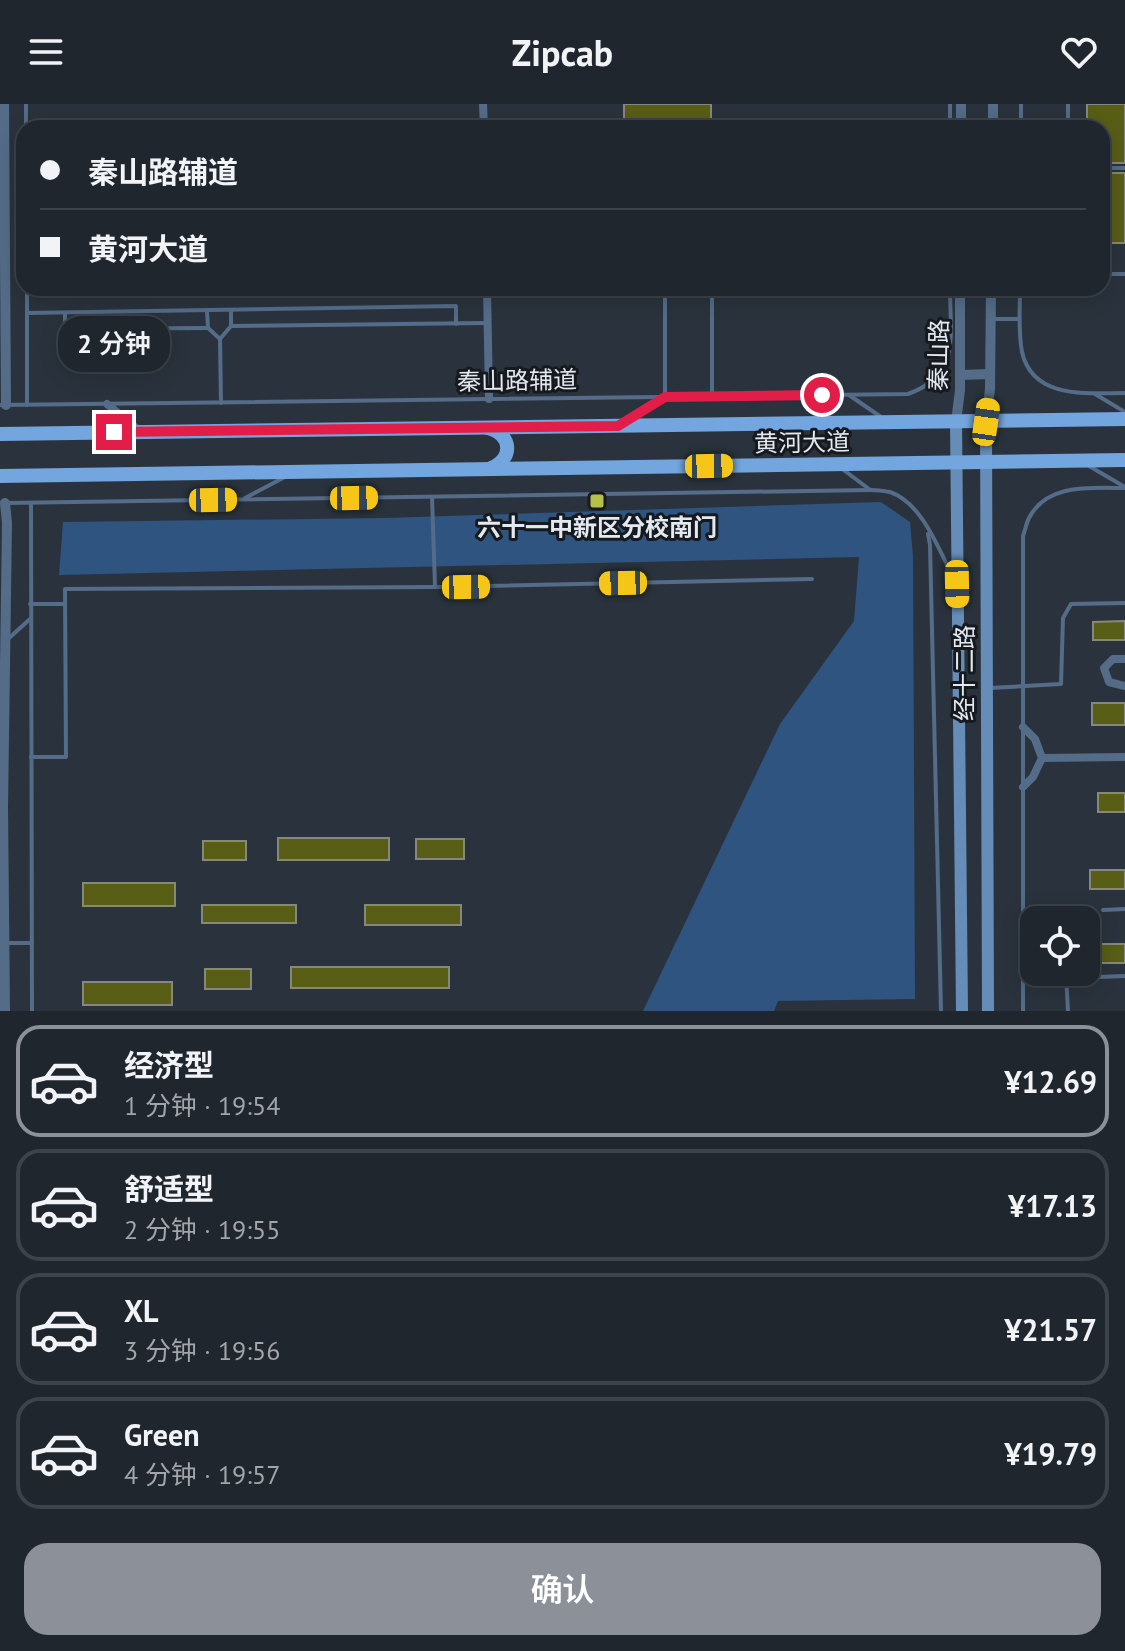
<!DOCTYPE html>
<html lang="zh">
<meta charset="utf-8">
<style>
:root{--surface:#20262e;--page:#282e36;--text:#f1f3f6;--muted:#a2a5aa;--line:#3d434a;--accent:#8c9099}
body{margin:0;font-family:"PT Sans","Noto Sans SC",sans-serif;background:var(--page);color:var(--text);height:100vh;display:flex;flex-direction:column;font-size:30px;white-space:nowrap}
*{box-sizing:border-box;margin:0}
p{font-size:26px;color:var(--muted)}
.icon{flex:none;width:44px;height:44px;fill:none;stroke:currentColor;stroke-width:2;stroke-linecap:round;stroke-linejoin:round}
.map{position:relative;height:907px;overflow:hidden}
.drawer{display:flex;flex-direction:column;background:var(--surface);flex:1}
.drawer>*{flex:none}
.hud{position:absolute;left:16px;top:16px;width:1094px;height:176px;border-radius:24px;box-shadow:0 4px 20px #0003,0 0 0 2px var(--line);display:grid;align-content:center;height:176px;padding:0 24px;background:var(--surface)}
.controls{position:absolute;left:1020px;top:802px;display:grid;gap:16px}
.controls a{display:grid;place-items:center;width:80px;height:80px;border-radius:16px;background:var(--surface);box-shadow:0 4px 20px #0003,0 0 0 2px var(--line);font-size:40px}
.end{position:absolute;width:36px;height:36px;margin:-18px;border:10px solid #e11d48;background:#fff;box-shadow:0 0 0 4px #fff}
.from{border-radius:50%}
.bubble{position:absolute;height:56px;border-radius:24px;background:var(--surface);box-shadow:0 4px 20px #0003,0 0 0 2px var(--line);font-size:26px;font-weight:600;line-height:56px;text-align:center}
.car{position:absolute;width:24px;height:48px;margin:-24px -12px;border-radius:10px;box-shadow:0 0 6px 2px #0007;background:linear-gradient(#f5c518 24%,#345 0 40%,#f5c518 0 76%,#345 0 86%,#f5c518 0)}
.hud b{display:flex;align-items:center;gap:28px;height:76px;font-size:30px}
.hud b+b{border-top:2px solid var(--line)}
.hud i{width:20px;height:20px;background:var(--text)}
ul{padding:14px 0 0;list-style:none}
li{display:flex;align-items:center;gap:24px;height:112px;margin:0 16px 12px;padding:0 8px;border:4px solid var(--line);border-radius:24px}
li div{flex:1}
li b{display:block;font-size:30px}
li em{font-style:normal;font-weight:600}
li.selected{border-color:var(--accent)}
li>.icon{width:72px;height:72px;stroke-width:1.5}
.action{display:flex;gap:16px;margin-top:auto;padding:16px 24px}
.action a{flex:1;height:92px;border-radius:24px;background:var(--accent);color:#fff;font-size:32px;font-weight:600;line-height:92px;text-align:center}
header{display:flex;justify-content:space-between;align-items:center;height:104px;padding:0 24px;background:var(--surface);font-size:36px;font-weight:600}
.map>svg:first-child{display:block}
</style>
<header><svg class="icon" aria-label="menu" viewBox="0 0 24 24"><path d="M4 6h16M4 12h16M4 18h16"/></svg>Zipcab<svg class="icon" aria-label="heart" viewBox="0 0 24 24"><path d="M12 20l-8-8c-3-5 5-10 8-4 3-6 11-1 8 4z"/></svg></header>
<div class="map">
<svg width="1125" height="907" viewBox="0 0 1125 907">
<rect width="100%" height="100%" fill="#2a333d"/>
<polygon fill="#2e547f" points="881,398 910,418 913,452 915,895 778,897 774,907 643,907 780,620 854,517 859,453 59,471 63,418 385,414"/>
<g fill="#585e16" stroke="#868979" stroke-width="2">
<rect x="624" y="0" width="87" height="24"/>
<polygon points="1087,0 1125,0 1125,59 1102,59 1102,24 1087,24"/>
<rect x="1102" y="69" width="23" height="70"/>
<polygon points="1125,517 1125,536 1093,536 1093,518"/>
<rect x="1092" y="599" width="33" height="22"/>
<rect x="1098" y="689" width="27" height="19"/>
<rect x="278" y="734" width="111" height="22"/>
<rect x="416" y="735" width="48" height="20"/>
<rect x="203" y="737" width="43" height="19"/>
<rect x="1090" y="766" width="35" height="19"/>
<rect x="83" y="779" width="92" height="23"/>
<rect x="202" y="801" width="94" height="18"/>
<rect x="365" y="801" width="96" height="20"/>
<rect x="1093" y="840" width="32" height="19"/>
<rect x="291" y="863" width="158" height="21"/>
<rect x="205" y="865" width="46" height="20"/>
<rect x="83" y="878" width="89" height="23"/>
</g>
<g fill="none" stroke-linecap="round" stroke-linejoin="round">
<g stroke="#546c88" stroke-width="4">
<polyline points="26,0 26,24"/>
<polyline points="950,24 950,0"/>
<polyline points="1021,24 1021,0"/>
<polyline points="1068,24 1068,0"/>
<polyline points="1102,64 1125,64"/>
<polyline points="1102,170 1125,170"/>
<polyline points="27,184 27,301"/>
<polyline points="712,184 712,292"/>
<path d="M1020 184C1020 205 1018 227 1022 248 1033 296 1088 289 1125 289"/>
<polyline points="207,207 208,224 220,235"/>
<polyline points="27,209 456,202 456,220"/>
<polyline points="65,209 65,225 208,224"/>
<polyline points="993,215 1019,215"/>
<polyline points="231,222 485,219"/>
<polyline points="1095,290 1125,308"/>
<polyline points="849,291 881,313"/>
<polyline points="221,299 220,235 231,222 231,206"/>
<path d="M0 301 908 290C961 271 950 231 950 184"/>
<polyline points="627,317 665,293 665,184"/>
<polyline points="1089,362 1125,383"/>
<polyline points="841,364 869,385"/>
<polyline points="432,393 435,482"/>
<polyline points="245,394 283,374"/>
<path d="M7 399 871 386C877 386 884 387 890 388 922 399 938 444 953 473"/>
<polyline points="31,399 32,907"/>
<polyline points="928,430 930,441 941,907"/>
<polyline points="30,500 65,500"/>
<polyline points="7,536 30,515"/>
<polyline points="990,584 1061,580 1063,514 1071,500 1125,499"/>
<polyline points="31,653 66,653 65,485 435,483 812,475"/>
<polyline points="1103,806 1125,805"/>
<polyline points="6,839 32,839"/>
<polyline points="1023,862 1034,864"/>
<polyline points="1056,868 1066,870 1068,907"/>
<polyline points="1098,873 1125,872"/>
<path d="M1023 907V432C1025 427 1026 420 1029 414 1047 379 1091 384 1125 384"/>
</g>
<g stroke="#546c88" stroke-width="8">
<polyline points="483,0 484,24"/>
<polyline points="487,184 489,295"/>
<polyline points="107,300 140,327"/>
<polyline points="1125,555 1113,555 1104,564 1109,578 1125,582"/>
<polyline points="1042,654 1125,653"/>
<polyline points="1023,683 1033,673 1042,654 1035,635 1023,623"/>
</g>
<g stroke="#546c88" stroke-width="10">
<polyline points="4,0 6,301"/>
<polyline points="961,24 961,0"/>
<polyline points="993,24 993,0"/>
<polyline points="960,271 990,270"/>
<polyline points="956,318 960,286 960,184"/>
<polyline points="986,318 990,285 991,184"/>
<polyline points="5,907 3,703 7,419 5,399"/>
</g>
<g stroke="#668db8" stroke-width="12">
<polyline points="956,318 962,907"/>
<polyline points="986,318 988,907"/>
</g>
<g stroke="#73a5de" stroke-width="14">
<path d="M488 324C512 330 514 355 491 364"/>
<polyline points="0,330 1125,315"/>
<polyline points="0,372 1125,356"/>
</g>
</g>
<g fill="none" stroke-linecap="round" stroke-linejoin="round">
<polyline stroke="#e11d48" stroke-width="10" points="114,328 618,322 665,293 822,291"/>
</g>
<rect fill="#b6c148" stroke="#161a1f" stroke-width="3" x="589" y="389" width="16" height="16" rx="4"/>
<g text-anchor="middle" stroke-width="6" stroke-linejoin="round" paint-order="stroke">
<g font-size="24" fill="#e3e9f0" stroke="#161a1f">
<text transform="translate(939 251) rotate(-89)" y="8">秦山路</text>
<text transform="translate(517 277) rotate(-1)" y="8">秦山路辅道</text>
<text transform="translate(802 339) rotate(-1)" y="8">黄河大道</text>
<text transform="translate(965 569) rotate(-90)" y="8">经十二路</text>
</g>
<g font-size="24" font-weight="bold" fill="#e3e9f0" stroke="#161a1f">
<text x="597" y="432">六十一中新区分校南门</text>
</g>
</g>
</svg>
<div class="controls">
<a><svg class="icon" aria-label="locate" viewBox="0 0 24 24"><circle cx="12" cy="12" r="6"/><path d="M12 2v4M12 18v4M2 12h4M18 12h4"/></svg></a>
</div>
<i class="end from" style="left:822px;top:291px"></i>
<i class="end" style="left:114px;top:328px"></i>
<div class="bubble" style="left:58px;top:212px;width:112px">2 分钟</div>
<i class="car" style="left:986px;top:318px;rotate:8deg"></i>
<i class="car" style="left:709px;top:362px;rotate:89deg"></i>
<i class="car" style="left:354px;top:394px;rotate:89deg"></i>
<i class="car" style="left:213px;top:396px;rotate:89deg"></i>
<i class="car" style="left:623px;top:479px;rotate:269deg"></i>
<i class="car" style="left:957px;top:480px;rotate:179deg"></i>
<i class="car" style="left:466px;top:483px;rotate:89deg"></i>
<div class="hud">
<b><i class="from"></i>秦山路辅道</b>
<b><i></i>黄河大道</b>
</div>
</div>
<section class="drawer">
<ul>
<li class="selected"><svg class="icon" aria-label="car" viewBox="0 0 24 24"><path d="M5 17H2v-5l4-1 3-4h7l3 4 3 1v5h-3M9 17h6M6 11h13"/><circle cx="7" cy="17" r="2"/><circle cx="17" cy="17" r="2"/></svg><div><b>经济型</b><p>1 分钟 · 19:54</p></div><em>¥12.69</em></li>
<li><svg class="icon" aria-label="car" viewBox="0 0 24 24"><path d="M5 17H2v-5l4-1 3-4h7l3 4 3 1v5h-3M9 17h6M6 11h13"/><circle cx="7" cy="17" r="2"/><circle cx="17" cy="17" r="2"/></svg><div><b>舒适型</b><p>2 分钟 · 19:55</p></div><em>¥17.13</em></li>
<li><svg class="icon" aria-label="car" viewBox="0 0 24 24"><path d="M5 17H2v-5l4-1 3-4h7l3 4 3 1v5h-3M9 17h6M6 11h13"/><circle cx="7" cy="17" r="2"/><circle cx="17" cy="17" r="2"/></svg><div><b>XL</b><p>3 分钟 · 19:56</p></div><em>¥21.57</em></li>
<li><svg class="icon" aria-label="car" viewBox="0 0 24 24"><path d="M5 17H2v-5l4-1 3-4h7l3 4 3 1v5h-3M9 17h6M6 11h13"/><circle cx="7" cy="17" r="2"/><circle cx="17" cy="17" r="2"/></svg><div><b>Green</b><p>4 分钟 · 19:57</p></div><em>¥19.79</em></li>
</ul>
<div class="action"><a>确认</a></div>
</section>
